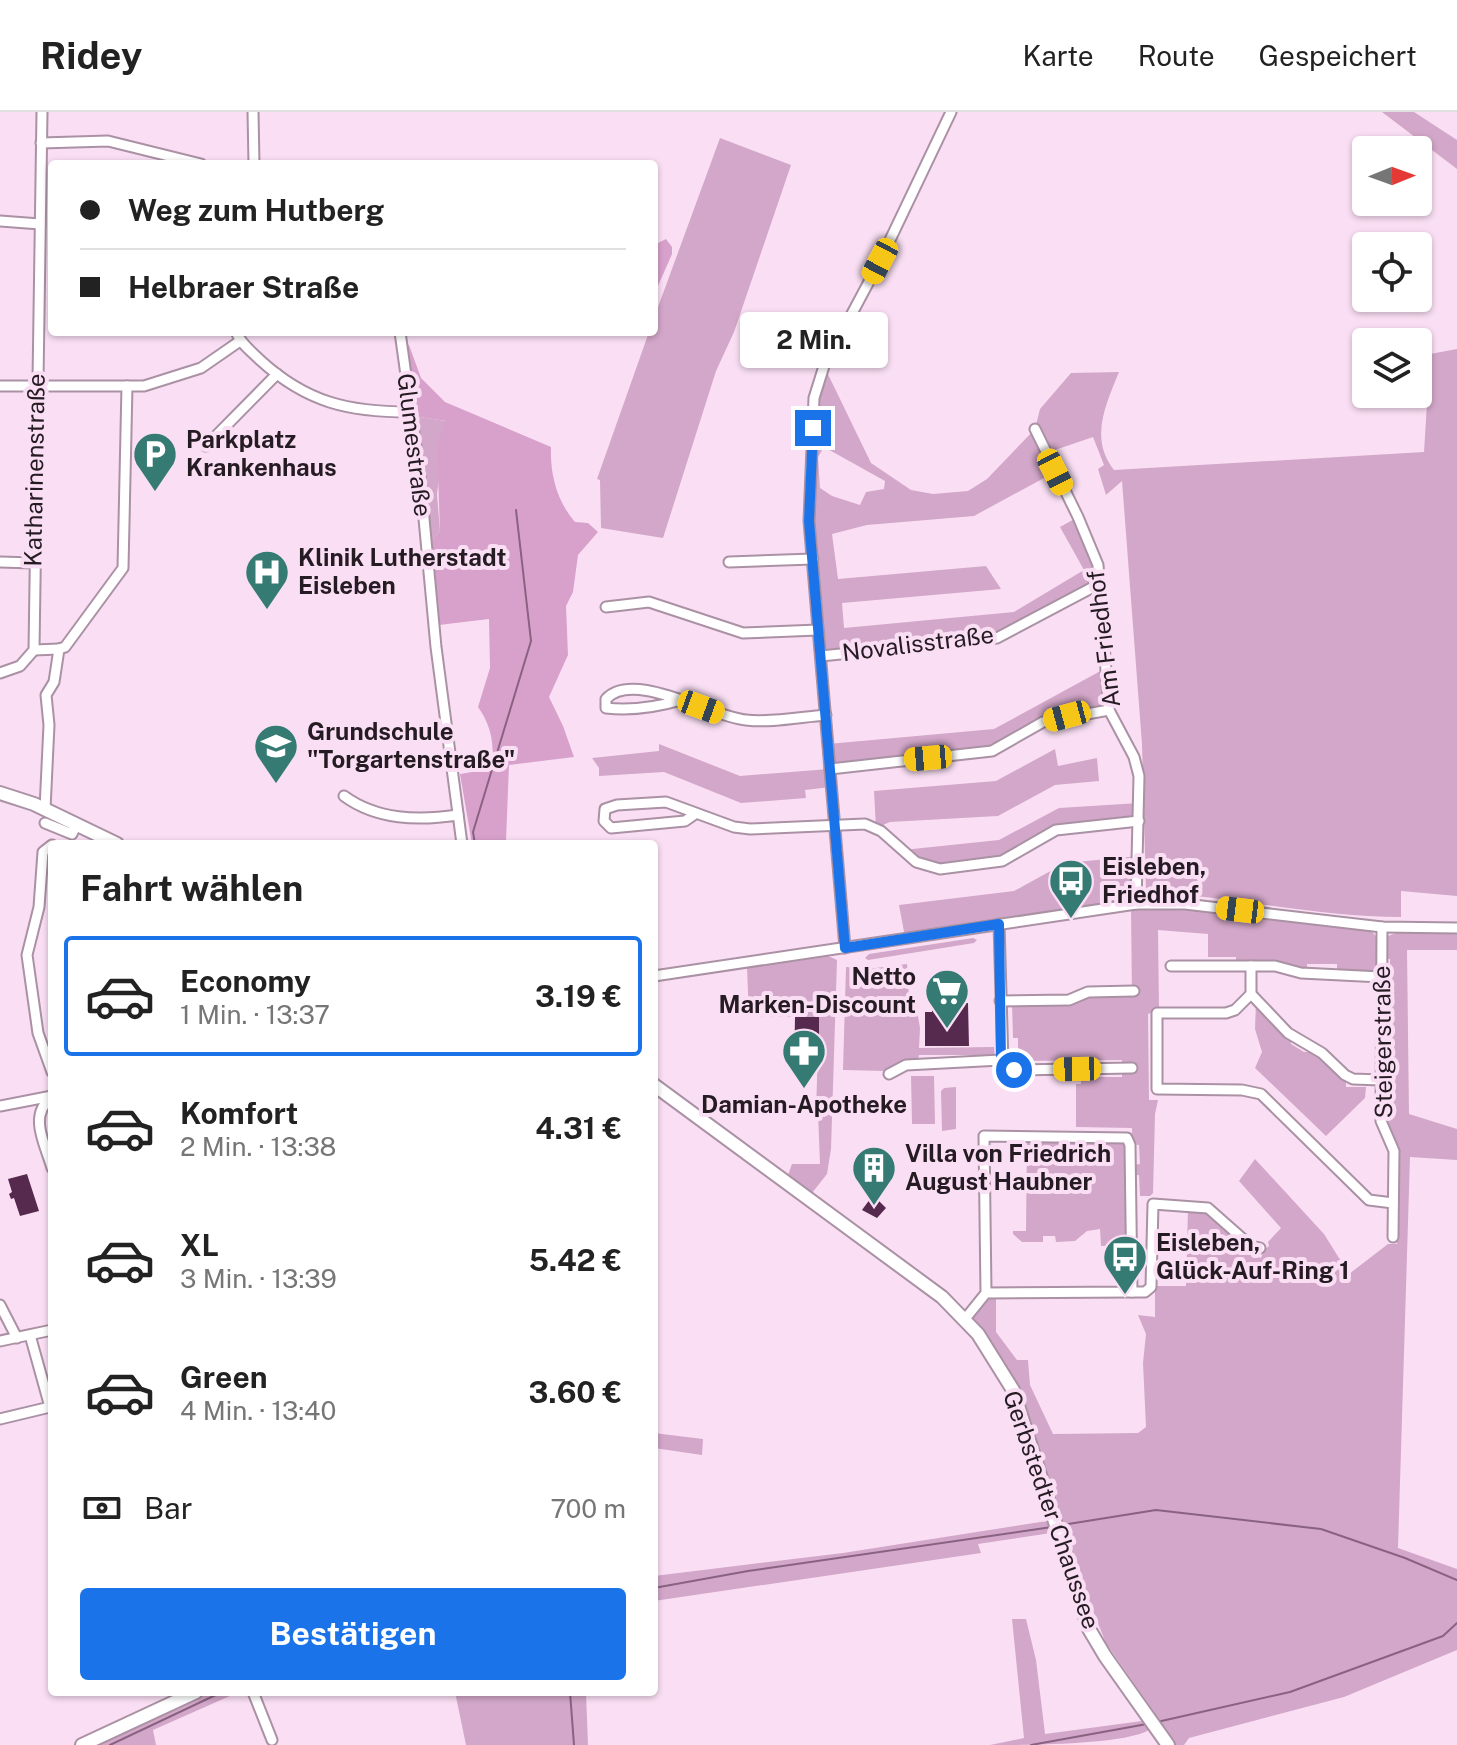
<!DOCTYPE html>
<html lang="de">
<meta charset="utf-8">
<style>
:root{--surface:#fff;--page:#f6f6f6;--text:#222;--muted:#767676;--line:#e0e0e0;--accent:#1a73e8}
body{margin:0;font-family:"Public Sans",sans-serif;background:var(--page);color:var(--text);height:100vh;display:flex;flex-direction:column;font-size:30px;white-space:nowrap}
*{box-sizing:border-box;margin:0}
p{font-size:26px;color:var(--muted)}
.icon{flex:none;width:44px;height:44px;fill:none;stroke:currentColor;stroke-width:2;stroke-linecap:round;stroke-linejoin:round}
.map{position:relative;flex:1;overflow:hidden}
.side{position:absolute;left:48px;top:728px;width:610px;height:856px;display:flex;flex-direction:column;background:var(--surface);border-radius:8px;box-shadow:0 2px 6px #0004}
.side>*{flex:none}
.banner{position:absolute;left:48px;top:48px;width:610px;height:176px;border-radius:8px;box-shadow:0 2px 6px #0004;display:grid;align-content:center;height:176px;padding:0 32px;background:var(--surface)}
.needle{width:52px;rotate:89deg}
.buttons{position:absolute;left:1352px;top:24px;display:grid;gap:16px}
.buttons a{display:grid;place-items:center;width:80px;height:80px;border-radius:8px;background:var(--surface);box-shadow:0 2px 6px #0004;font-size:40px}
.end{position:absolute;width:36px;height:36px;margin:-18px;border:10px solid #1a73e8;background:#fff;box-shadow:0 0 0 4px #fff}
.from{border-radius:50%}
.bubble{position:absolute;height:56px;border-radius:8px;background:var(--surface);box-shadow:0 2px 6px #0004;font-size:26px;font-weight:700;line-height:56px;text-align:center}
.car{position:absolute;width:24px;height:48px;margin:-24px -12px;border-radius:10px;box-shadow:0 0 6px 2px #0007;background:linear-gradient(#f5c518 24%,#345 0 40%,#f5c518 0 76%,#345 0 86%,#f5c518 0)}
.banner b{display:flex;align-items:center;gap:28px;height:76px;font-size:30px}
.banner b+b{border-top:2px solid var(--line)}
.banner i{width:20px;height:20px;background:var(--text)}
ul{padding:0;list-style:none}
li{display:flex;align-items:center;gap:24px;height:120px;margin:0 16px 12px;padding:0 16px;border:4px solid transparent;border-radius:8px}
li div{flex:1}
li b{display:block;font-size:30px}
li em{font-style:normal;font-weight:700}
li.selected{border-color:var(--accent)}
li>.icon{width:72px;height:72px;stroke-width:1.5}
h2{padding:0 32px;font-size:36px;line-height:96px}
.pay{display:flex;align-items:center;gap:20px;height:88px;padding:0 32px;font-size:30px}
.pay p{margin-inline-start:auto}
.cta{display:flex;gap:16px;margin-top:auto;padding:16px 32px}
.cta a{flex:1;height:92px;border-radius:8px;background:var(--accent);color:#fff;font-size:32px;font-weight:700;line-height:92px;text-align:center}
header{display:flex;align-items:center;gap:48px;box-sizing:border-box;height:112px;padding:0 40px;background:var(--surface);border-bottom:2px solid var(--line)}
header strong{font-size:38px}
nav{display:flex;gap:44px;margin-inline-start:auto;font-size:28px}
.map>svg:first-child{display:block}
</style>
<header>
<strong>Ridey</strong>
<nav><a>Karte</a><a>Route</a><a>Gespeichert</a></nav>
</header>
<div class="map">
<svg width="1457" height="1633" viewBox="0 0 1457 1633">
<rect width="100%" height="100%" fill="#fadff4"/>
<g fill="#d3a7c9" fill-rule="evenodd">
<polygon points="1382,0 1414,0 1457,28 1457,57"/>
<polygon points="720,26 791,53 734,220 716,259 663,426 601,416 600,368 597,367 649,220 654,220 654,206"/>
<path d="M1457 237V784L1401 779V805C1316 805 1231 784 1146 780L1142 632 1122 369 1106 383 1098 357 1104 353 1093 325 1055 338 1051 351 1055 360 974 404 867 413 832 422 838 467 986 454 1001 477 842 491 844 516 1014 500 1084 458 1060 415 1078 405 1098 453 1099 472 1001 524 821 544C813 454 796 340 824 254L871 351 911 378 933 382 968 379 987 367 1035 317 1040 297 1071 261 1119 260C1106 292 1089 327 1114 358L1424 340 1430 242ZM824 335 885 369 884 377 866 380 860 393 832 384 820 376 818 345Z"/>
<polygon points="413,304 446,309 437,382 440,419 430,430"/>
<polygon points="1106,556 1109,598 1044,610 992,639 865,652 831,663 831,675 805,678 806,686 741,691 664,660 599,664 599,656 592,646 659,639 659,632 740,664 829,657 828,632 994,617"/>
<polygon points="1055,637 1058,654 1097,646 1099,669 1055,673 998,704 890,710 876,716 874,679 996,669"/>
<polygon points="1139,691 1139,709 1056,718 1002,749 927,755 903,738 999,728 1059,696"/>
<polygon points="1139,744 1136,792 905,825 899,793 1014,779 1065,751"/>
<path d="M1131 796H1185L1363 816C1385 822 1379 841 1378 860L1337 858V852H1307V858L1236 850V845H1208V822L1158 818 1159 898 1148 902 1149 988H1158L1155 1002 1153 1081 1150 1084H1140L1139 1063H1133V1053L1140 1052 1139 1033 1132 1032V1016L1076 1015V972H1081V965H1122V948L1018 949V926H1013L1012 891H1079V887H1087V883L1127 882 1132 885Z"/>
<path d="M1409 816H1457V838H1407L1409 1002 1457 1017V1048L1410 1045 1398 1436 1457 1457V1538L1344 1585 1189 1626 1184 1633H1173L1152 1603 1154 1600 1106 1531 1086 1482 1016 1280 972 1206 990 1186 996 1187V1220L1017 1248H1028L1030 1273 1053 1322 1138 1321 1146 1315 1143 1251 1146 1222 1138 1203 1155 1205V1174H1186L1188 1095C1218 1099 1235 1123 1255 1144L1261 1146 1264 1138 1269 1134 1268 1130 1281 1116 1239 1069 1255 1047 1324 1122 1349 1162 1388 1132H1397L1398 1035 1386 1015 1384 1001 1389 1000 1390 847H1385L1388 824Z"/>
<polygon points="973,826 977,828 974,831 868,848 865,846 869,842"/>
<polygon points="826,843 837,848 831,1037 827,1062 812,1081 788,1063 792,1052 820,1052 818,1000 816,999 819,905 749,904 747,855"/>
<polygon points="907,852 909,886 915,887 920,916 919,936 994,935 995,947 985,948 984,943 919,943 918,948 898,951 886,959 843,958 846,855 868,857"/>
<polygon points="1256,890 1290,925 1291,932 1304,940 1316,940 1346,967 1346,975 1366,975 1365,986 1326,1024 1255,956 1262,940 1255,917"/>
<polygon points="911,964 934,964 935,1012 912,1012"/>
<polygon points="956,975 956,1017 942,1019 941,979 944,976"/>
<polygon points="1027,1027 1113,1027 1125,1031 1128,1038 1129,1133 1101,1134 1100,1117 1087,1119 1075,1129 1056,1130 1055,1124 1043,1124 1043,1130 1022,1130 1013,1122 1013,1119 1026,1119"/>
<polygon points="654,1321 703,1327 702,1343 654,1336"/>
<polygon points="1047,1409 1051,1421 978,1432 981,1441 654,1489 654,1464 843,1441"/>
<path d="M1012 1507H1026L1036 1548 1045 1622 1142 1609 1149 1618C1123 1633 1027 1633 990 1633L1024 1626Z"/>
<polygon points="207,1580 239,1580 153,1618 156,1633 93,1633"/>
<polygon points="455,1580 586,1580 588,1633 466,1633"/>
</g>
<g fill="#d8a1cc">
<polygon points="666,127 672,135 672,142 654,183 654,133"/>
<path d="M404 232 409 233 421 266 445 290 551 335C550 363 557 389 575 410L588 411 598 420 578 443 573 480 566 494 568 543 549 585 563 614 574 645 509 653 506 729 544 732H472L460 662 490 657C496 635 491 613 478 595L490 556 489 507 439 513 430 430 440 419 437 333 446 309 413 304Z"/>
</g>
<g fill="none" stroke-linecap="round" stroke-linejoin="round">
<g stroke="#896281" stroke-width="2">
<polyline points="475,732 473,720 531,529 516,398"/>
<polyline points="1062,1413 1156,1398 1321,1417 1405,1446 1457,1468"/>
<polyline points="654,1476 748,1459 1052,1415"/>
<polyline points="570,1580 574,1633"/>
<polyline points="1157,1610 1290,1580 1443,1524 1457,1511"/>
<polyline points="110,1633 222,1580"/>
<polyline points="1031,1633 1147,1612"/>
</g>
</g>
<g fill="#56294e">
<polygon points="968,891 969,934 925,934 925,900 932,900 932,892"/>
<polygon points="795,905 819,905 819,957 794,957"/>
<polygon points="27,1062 39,1099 20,1104 14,1086 11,1087 9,1082 12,1080 8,1067"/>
<polygon points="873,1083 886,1096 877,1106 862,1098"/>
</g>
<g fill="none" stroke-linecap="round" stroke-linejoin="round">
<g stroke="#aa91a4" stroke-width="13">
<g id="street">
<polyline points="253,0 254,52"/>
<polyline points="41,31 108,29 201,52"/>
<polyline points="0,109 40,112"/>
<path d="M236 220C241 232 251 239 260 248 307 291 349 300 410 300"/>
<polyline points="400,220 420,364 436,535 462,732"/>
<polyline points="0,274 144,274 201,256 240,229"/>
<polyline points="1035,317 1078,405 1098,453 1109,598 1134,645 1139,664 1136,792"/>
<polyline points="206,334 277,262"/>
<polyline points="0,450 34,451"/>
<polyline points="729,450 813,447"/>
<polyline points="606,495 649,490 743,521 818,518"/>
<polyline points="34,538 59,537"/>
<polyline points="821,544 997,526 1099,472"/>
<polyline points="0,561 20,554 34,538 42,0"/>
<path d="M681 588C657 595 632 599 606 596V587C633 557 711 605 746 608 771 611 800 605 826 603"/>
<polyline points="830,657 992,639 1043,610 1109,598"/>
<path d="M344 684C377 708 418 709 458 703"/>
<polyline points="45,697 49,613 46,583 54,570 59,537 65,535 123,456 127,274"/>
<polyline points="695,702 685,709 611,716 604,709 605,697 617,693 666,690 734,715 750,717 865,712 881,719 916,750 940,757 1002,749 1056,718 1139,709"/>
<polyline points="45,711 72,722 76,714"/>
<polyline points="52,733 43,740 39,795 27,843 38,921 52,960"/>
<polyline points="999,812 1003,952 1014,958 1132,956"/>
<polyline points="1382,815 1381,1009 1394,1039 1393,1125"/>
<polyline points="845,836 809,409 814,286 824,254 880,149 951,0"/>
<polyline points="1171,854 1275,854 1301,861 1381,865"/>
<polyline points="1251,854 1251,882 1288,921 1322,941 1345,963 1353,967 1381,968"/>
<polyline points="654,864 1136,792 1185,792 1382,815 1457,816"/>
<polyline points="1251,882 1235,898 1226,901 1157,901 1157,977 1242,978 1261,982 1369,1088 1393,1091"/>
<polyline points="1000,889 1069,888 1088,880 1134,879"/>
<polyline points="889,962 906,953 1001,948"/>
<path d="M52 985C27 1003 46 1034 52 1056"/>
<polyline points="0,994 52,984"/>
<polyline points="1132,1180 1145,1180 1151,1175 1153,1092 1208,1096 1251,1134 1260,1136"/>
<polyline points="0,1193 17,1226"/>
<polyline points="965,1207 986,1181 984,1024 1127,1026 1130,1033 1132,1180 986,1181"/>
<polyline points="0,1229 52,1218"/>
<polyline points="0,1307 50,1295 30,1223"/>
<polyline points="253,1580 272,1628"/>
</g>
</g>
<g stroke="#aa91a4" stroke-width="16">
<g id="secondary">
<polyline points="0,681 34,692 117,732"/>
<polyline points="654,973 942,1185 978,1222 1013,1278 1089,1517 1105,1544 1168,1633"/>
<polyline points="82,1633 196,1580"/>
</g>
</g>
<use href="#street" stroke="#fff" stroke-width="9"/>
<use href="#secondary" stroke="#fff" stroke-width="12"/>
</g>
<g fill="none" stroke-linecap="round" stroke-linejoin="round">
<polyline stroke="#1a73e8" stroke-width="10" points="813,316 809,409 845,836 999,812 1001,948 1014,958"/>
</g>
<defs>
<g id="parking-pin" transform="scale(2.3)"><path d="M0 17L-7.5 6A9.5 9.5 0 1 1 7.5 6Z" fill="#357b73" stroke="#fadff4"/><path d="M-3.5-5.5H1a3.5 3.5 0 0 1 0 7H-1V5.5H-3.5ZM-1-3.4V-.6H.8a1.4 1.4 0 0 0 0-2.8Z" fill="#fff"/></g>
<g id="hospital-pin" transform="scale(2.3)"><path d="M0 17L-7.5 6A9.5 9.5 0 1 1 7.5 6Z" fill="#357b73" stroke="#fadff4"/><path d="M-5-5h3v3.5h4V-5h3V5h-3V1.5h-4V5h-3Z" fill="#fff"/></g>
<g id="school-pin" transform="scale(2.3)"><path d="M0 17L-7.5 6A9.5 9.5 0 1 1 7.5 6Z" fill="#357b73" stroke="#fadff4"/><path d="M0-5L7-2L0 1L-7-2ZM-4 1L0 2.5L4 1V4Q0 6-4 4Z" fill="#fff"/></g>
<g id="bus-pin" transform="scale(2.3)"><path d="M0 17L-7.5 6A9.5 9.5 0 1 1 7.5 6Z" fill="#357b73" stroke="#fadff4"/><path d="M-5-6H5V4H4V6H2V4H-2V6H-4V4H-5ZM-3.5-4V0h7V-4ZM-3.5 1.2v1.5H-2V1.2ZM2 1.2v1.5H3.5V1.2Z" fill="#fff"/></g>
<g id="supermarket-pin" transform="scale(2.3)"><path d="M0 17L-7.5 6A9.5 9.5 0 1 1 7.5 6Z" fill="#357b73" stroke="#fadff4"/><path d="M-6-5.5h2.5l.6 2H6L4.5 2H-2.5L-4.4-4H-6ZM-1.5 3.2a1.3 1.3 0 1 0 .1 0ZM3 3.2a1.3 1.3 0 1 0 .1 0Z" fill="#fff"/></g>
<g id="pharmacy-pin" transform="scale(2.3)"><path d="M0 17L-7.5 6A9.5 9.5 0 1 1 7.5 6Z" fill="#357b73" stroke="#fadff4"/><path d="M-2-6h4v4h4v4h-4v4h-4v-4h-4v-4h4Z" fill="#fff"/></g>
<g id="building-pin" transform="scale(2.3)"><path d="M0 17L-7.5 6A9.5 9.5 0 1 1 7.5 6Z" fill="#357b73" stroke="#fadff4"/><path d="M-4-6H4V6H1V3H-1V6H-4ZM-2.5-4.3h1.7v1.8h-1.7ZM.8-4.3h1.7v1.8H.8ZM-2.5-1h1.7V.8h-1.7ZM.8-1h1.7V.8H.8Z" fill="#fff"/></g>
</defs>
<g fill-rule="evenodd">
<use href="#parking-pin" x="155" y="342"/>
<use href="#hospital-pin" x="267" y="460"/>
<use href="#school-pin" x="276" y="634"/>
<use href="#bus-pin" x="1071" y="769"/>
<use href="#supermarket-pin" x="947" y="879"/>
<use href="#pharmacy-pin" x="804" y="939"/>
<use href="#building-pin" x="874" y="1056"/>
<use href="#bus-pin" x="1125" y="1145"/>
</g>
<g text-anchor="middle" stroke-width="8" stroke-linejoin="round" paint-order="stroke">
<g font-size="24" font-weight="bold" fill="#251b23" stroke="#fadff4" text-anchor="start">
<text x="186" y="336">Parkplatz<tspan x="186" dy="28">Krankenhaus</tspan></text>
<text x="298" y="454">Klinik Lutherstadt<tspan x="298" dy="28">Eisleben</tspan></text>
<text x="307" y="628">Grundschule<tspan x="307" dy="28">"Torgartenstraße"</tspan></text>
<text x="1102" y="763">Eisleben,<tspan x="1102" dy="28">Friedhof</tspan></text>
<text x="916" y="873" text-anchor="end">Netto<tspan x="916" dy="28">Marken-Discount</tspan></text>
<text x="804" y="1001" text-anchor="middle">Damian-Apotheke</text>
<text x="905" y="1050">Villa von Friedrich<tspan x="905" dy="28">August Haubner</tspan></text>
<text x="1156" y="1139">Eisleben,<tspan x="1156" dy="28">Glück-Auf-Ring 1</tspan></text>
</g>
<g font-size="24" fill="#251b23" stroke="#fadff4">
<text transform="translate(414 333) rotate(83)" y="8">Glumestraße</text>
<text transform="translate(35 358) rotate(-89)" y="8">Katharinenstraße</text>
<text transform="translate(1104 527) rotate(-97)" y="8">Am Friedhof</text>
<text transform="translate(918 532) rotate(-7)" y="8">Novalisstraße</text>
<text transform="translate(1383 930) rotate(-91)" y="8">Steigerstraße</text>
<text transform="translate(1051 1398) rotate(71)" y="8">Gerbstedter Chaussee</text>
</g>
</g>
</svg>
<div class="buttons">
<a><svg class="needle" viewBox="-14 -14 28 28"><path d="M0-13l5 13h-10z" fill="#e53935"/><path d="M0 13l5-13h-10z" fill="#767676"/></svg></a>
<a><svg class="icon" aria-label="locate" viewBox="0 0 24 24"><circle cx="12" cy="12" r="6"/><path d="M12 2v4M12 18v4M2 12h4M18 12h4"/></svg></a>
<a><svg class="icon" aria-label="layers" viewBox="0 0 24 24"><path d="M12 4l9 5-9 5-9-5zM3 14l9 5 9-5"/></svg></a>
</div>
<i class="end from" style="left:1014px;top:958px"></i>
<i class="end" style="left:813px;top:316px"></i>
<div class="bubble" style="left:740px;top:200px;width:148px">2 Min.</div>
<i class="car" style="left:880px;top:149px;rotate:208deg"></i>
<i class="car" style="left:1055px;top:360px;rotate:153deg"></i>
<i class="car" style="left:701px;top:595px;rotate:110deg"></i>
<i class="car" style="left:1067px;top:604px;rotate:255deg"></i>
<i class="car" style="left:928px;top:646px;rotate:265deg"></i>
<i class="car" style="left:1240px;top:798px;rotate:277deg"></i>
<i class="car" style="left:1077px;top:957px;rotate:269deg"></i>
<div class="banner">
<b><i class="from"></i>Weg zum Hutberg</b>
<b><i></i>Helbraer Straße</b>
</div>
<section class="side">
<h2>Fahrt wählen</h2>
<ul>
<li class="selected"><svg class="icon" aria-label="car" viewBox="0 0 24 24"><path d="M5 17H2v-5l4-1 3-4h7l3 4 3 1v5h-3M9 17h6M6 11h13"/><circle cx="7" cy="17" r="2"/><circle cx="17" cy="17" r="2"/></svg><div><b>Economy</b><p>1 Min. · 13:37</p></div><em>3.19 €</em></li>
<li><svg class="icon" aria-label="car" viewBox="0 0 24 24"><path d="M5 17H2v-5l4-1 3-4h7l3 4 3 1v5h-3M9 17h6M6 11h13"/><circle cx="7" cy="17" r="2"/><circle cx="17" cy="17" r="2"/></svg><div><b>Komfort</b><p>2 Min. · 13:38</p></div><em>4.31 €</em></li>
<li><svg class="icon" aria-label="car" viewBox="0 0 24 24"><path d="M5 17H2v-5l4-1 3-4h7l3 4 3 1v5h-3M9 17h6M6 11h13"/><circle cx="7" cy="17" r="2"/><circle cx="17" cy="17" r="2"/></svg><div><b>XL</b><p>3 Min. · 13:39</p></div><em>5.42 €</em></li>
<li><svg class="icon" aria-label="car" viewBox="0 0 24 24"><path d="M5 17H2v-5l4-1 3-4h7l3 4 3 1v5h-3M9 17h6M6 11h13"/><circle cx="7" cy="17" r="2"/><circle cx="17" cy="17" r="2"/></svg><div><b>Green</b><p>4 Min. · 13:40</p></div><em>3.60 €</em></li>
</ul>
<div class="pay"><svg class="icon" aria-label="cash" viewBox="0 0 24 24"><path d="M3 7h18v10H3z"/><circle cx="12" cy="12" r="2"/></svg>Bar<p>700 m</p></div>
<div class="cta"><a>Bestätigen</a></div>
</section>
</div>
